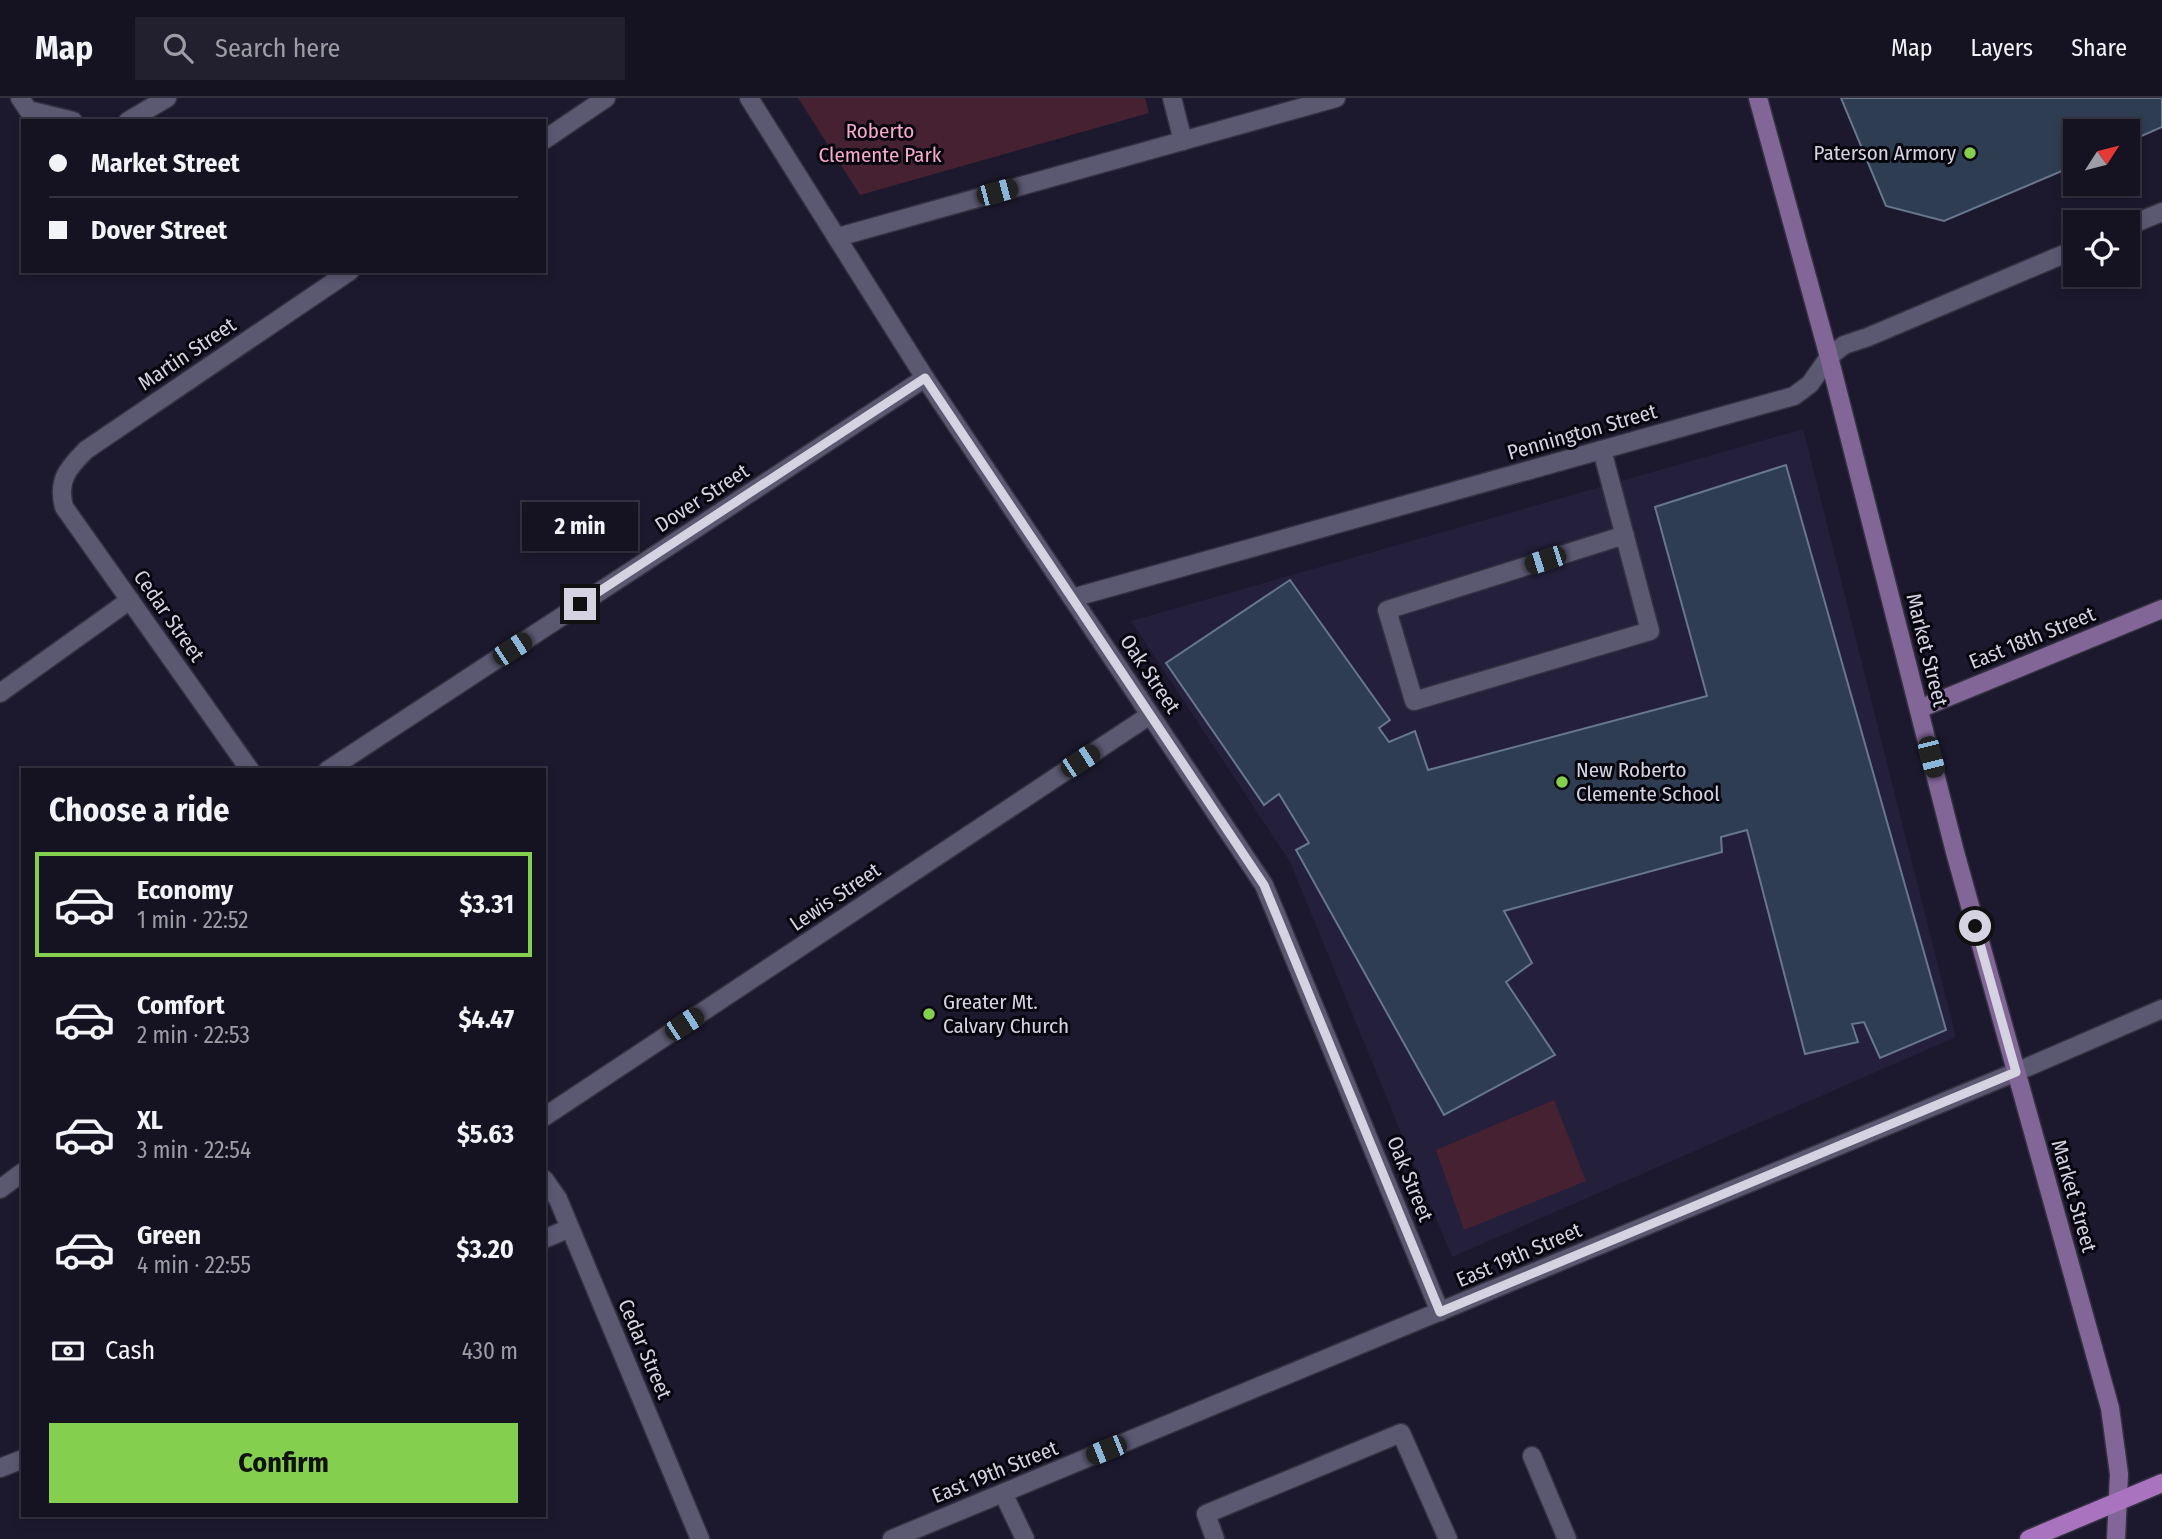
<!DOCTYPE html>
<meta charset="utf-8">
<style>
:root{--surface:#151322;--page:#22202f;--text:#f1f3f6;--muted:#9d9ea5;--line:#343240;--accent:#84cf4d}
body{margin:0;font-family:"Fira Sans Condensed",sans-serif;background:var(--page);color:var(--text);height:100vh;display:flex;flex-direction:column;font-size:26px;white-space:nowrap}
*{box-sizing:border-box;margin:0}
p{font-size:23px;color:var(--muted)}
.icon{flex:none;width:38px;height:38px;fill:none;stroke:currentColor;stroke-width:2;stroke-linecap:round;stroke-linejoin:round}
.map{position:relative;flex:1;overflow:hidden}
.drawer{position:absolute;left:21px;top:670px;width:525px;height:749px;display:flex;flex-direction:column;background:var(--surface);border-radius:0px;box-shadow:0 4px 10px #0003,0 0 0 2px var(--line)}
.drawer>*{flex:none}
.guide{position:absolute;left:21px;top:21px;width:525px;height:154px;border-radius:0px;box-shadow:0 4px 10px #0003,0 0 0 2px var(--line);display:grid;align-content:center;height:154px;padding:0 28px;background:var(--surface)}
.needle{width:46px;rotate:54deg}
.tools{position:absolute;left:2063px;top:21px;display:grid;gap:14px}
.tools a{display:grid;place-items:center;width:77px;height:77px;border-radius:0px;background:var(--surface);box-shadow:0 4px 10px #0003,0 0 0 2px var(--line);font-size:35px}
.end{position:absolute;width:32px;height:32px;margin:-16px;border:9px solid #d5d3e2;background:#111;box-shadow:0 0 0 4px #111}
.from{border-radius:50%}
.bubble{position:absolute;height:49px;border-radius:0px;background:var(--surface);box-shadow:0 4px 10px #0003,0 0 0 2px var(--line);font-size:23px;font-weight:700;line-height:49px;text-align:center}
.car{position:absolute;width:21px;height:42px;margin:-21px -10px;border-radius:9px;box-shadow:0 0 5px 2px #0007;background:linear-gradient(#222 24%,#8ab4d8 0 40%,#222 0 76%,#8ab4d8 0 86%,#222 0)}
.guide b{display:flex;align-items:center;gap:24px;height:66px;font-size:26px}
.guide b+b{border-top:2px solid var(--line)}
.guide i{width:18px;height:18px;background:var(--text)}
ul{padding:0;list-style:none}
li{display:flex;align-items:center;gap:21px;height:105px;margin:0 14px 10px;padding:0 14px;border:4px solid transparent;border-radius:0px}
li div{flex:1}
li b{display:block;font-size:26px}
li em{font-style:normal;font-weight:700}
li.on{border-color:var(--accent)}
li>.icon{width:63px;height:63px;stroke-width:1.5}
h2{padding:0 28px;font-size:32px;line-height:84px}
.pay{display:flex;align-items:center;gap:18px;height:77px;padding:0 28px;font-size:26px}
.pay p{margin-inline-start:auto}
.action{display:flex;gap:14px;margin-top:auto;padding:14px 28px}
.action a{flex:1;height:80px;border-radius:0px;background:var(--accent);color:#111;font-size:28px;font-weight:700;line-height:80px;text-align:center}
header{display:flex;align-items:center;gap:42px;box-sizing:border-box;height:98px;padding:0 35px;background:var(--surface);border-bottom:2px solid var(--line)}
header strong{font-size:33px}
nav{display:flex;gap:38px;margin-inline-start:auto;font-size:24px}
.search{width:490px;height:63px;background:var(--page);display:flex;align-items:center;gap:18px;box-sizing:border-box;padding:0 24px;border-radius:0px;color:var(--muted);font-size:26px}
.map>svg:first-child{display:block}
</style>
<header>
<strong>Map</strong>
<div class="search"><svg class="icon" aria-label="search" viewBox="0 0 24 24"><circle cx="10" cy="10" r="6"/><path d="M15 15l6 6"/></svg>Search here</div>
<nav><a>Map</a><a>Layers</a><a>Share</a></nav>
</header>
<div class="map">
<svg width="2162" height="1441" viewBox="0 0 2162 1441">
<rect width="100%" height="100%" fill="#1c192e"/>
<polygon fill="#24203c" points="1803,331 1956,939 1452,1159 1290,764 1131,523"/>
<g fill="#452132">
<polygon points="798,0 1145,0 1149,15 860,97"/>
<polygon points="1554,1002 1586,1083 1464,1132 1436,1052"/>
</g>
<g fill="#2f3d52" stroke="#67778e" stroke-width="2">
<polygon points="1841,0 2162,0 2162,29 2128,44 2128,33 2076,33 2076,67 1944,123 1886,108"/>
<polygon points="1786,367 1946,932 1880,960 1864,924 1852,926 1858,944 1805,956 1747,732 1721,739 1722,754 1504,813 1532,865 1506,884 1555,957 1444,1017 1296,752 1309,745 1279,696 1264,707 1166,565 1290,482 1390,622 1379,630 1389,644 1415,633 1428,672 1707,598 1655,409"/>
</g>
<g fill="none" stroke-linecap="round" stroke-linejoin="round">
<g stroke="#343242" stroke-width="21">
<g id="lane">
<polyline points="20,0 28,12 73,23"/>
<polyline points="128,23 167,0"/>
<polyline points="1602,352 1650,533 1414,603 1387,512 1625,437"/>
<polyline points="1532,1358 1567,1441"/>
<polyline points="1003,1395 1025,1441"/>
<polyline points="1215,1441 1206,1416 1401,1335 1448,1441"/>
</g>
</g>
<g stroke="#343242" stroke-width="21">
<g id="street">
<polyline points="749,0 925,280 1264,787 1440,1214"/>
<polyline points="1172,0 1183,43"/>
<polyline points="544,42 606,0"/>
<polyline points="2128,128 2162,114"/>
<polyline points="838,139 1336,0"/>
<polyline points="1072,500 1794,298 1810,286 1829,259 1844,247 1868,239 2076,151"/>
<polyline points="0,595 130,502"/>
<path d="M250 672 64 409C57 382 68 370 86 352L350 173"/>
<polyline points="328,672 925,280"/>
<polyline points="544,1019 1150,617"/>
<polyline points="544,1081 558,1101 700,1441"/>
<polyline points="0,1091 23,1074"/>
<polyline points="544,1141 570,1130"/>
<polyline points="0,1370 23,1361"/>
<polyline points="892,1441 2016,974 2162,911"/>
</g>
</g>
<g stroke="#343242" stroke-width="21">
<g id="secondary">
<polyline points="1758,0 1829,259 1955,754 2110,1310 2119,1376 2116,1441"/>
<polyline points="1919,611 2162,511"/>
</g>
</g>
<g stroke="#343242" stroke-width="21">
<polyline id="primary" points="2029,1441 2162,1385"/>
</g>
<use href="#lane" stroke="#5b5872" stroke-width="18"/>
<use href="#street" stroke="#5b5872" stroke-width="18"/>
<use href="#secondary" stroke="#836698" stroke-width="18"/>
<use href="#primary" stroke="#aa73bf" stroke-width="18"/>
</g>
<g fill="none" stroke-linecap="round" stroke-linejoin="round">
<polyline stroke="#d5d3e2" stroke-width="9" points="580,506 925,280 1264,787 1440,1214 2016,974 1975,828"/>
</g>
<g fill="#84cf4d" stroke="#07060e" stroke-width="2.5">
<circle cx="1970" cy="55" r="7"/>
<circle cx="1562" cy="684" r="7"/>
<circle cx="929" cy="916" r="7"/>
</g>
<g text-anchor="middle" stroke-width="6" stroke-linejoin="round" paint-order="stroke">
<g font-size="21" fill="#f8a9cc" stroke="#07060e">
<text x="880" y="40">Roberto<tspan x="880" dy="24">Clemente Park</tspan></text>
</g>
<g font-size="21" fill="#d5d3e2" stroke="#07060e" text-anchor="start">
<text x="1956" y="62" text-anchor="end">Paterson Armory</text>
<text x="1576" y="679">New Roberto<tspan x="1576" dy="24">Clemente School</tspan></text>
<text x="943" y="911">Greater Mt.<tspan x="943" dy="24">Calvary Church</tspan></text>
</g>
<g font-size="21" fill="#d5d3e2" stroke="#07060e">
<text transform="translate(187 256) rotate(-34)" y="7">Martin Street</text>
<text transform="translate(1582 334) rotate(-16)" y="7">Pennington Street</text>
<text transform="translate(702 400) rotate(-33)" y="7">Dover Street</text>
<text transform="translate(169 518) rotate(55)" y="7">Cedar Street</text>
<text transform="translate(2032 540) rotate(-22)" y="7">East 18th Street</text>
<text transform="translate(1927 552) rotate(76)" y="7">Market Street</text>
<text transform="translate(1150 576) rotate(56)" y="7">Oak Street</text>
<text transform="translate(835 799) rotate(-34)" y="7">Lewis Street</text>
<text transform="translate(1410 1081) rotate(68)" y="7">Oak Street</text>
<text transform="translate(2074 1098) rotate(74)" y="7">Market Street</text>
<text transform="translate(1519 1157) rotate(-23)" y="7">East 19th Street</text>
<text transform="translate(645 1251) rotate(67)" y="7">Cedar Street</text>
<text transform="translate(995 1374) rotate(-22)" y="7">East 19th Street</text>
</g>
</g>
</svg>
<div class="tools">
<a><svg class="needle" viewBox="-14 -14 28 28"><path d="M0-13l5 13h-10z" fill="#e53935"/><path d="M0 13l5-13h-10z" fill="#9d9ea5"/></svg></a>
<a><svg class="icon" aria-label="locate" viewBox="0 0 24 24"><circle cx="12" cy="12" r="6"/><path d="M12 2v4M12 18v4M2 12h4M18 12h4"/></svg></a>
</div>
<i class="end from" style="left:1975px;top:828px"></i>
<i class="end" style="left:580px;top:506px"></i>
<div class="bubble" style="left:522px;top:404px;width:116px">2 min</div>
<i class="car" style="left:997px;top:94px;rotate:75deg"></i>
<i class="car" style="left:1545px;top:462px;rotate:252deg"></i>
<i class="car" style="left:512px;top:551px;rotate:57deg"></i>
<i class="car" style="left:1931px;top:659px;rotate:166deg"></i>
<i class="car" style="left:1080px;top:663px;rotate:57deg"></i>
<i class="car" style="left:684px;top:926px;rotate:57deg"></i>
<i class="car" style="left:1106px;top:1352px;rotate:248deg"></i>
<div class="guide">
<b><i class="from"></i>Market Street</b>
<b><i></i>Dover Street</b>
</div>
<section class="drawer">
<h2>Choose a ride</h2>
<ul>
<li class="on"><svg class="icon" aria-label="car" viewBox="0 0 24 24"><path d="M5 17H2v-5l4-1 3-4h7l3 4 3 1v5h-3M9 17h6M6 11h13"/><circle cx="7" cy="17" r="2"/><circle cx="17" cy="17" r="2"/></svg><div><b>Economy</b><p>1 min · 22:52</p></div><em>$3.31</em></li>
<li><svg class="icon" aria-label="car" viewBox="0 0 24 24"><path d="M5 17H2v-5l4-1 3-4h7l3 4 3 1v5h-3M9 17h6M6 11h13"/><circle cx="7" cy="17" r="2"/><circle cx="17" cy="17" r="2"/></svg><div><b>Comfort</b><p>2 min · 22:53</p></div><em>$4.47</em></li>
<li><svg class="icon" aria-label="car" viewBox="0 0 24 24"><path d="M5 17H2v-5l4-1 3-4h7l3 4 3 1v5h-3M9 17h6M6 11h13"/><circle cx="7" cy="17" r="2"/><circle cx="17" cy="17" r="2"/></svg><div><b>XL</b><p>3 min · 22:54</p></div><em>$5.63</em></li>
<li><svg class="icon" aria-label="car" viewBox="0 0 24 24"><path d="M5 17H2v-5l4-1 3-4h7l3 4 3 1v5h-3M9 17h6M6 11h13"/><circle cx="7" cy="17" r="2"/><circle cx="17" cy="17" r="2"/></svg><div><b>Green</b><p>4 min · 22:55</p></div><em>$3.20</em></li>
</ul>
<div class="pay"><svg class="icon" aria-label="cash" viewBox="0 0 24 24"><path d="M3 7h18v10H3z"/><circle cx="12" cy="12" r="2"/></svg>Cash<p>430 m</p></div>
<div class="action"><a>Confirm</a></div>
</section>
</div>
